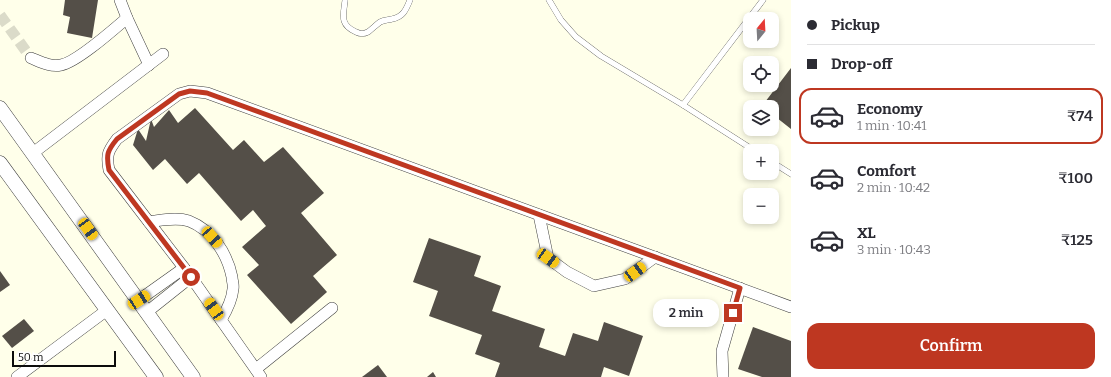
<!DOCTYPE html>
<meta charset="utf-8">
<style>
:root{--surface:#fff;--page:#f2f2f3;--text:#2b2b33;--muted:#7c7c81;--line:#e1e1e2;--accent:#be3721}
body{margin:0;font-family:Bitter,serif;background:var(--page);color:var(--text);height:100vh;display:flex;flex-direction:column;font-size:15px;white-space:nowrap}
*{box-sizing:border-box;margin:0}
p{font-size:13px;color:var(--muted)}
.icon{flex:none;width:22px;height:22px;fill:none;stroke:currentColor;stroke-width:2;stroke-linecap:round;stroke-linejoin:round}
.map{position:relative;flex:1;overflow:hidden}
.panel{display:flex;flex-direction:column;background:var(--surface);width:320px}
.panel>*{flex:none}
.guide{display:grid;align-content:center;height:88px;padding:0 16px;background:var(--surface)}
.needle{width:26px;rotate:18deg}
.controls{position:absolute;left:743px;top:12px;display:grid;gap:8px}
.controls a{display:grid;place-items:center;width:36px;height:36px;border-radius:8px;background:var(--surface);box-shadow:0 2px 6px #0003;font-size:20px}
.scale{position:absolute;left:12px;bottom:10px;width:104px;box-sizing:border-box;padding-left:4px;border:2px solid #0c0c0c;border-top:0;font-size:11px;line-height:14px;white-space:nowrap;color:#0c0c0c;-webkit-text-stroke:3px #fff;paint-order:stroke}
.end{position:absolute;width:18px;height:18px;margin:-9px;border:5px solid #be3721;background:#fff;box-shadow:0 0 0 2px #fff}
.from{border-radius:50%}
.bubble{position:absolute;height:28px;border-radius:12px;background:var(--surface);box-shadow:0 2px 6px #0003;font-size:13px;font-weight:600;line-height:28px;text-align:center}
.car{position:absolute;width:12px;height:24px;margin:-12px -6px;border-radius:5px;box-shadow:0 0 3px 1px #0007;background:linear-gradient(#f5c518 24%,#345 0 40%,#f5c518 0 76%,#345 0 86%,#f5c518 0)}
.guide b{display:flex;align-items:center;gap:14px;height:38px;font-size:15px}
.guide b+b{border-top:1px solid var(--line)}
.guide i{width:10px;height:10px;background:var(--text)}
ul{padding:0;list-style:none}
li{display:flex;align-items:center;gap:12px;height:56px;margin:0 8px 6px;padding:0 8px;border:2px solid transparent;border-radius:12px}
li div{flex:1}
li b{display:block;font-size:15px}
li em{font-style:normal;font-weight:600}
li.selected{border-color:var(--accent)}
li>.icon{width:36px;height:36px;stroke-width:1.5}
.primary-button{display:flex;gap:8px;margin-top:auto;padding:8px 16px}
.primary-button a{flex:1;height:46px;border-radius:12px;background:var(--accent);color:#fff;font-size:16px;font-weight:600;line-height:46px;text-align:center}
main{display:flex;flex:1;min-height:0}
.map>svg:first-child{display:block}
</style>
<main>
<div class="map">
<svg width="791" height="377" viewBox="0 0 791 377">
<rect width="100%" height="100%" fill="#ffffea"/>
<g fill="#544f48">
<polygon points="65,0 98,0 92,38 67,33 70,17 63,15"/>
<polygon points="791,68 791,129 772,114 772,107 762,106"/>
<polygon points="195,108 233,150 244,140 264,162 283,147 324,193 301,213 337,255 313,276 327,292 291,324 247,275 259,265 242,247 266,226 253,210 241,221 199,173 187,184 165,159 153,170 133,145 138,129 146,141 151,119 154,127 169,110 178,123"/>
<polygon points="429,238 481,256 474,276 501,286 492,311 545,329 539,347 565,356 573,333 598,341 604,322 643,336 629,376 604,367 601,377 495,377 500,363 475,354 482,335 429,316 438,291 413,282"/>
<polygon points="0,271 10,285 0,292"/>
<polygon points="24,319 34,331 12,348 2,336"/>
<polygon points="753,327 791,341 791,377 762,377 738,369"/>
<polygon points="378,365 387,377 362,377"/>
<polygon points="433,372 436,377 427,377"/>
</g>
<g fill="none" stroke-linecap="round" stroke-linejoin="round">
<polyline stroke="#dbdbc9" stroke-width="11" stroke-dasharray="11 5.5" stroke-linecap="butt" points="0,15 31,58"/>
<g stroke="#3f3f3f" stroke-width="6">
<g id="service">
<polyline points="549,0 561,20 576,37 601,56 683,105 755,151"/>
<path d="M345 1C343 16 340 25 356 32 360 34 364 34 368 32 372 29 376 25 380 22 384 20 388 20 392 19 403 17 406 10 410 0"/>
<polyline points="683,105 763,0"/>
<polyline points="772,162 791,174"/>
</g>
</g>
<g stroke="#3f3f3f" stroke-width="12">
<g id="minor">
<polyline points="120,0 127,18 149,65"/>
<path d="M31 58C41 62 50 67 61 65 77 62 113 30 127 18"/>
<polyline points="33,153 163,54"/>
<polyline points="539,215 548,258 567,272 594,286 625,279 655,257"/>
<path d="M149 222C161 220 177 217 189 221 212 230 227 253 232 277 232 281 234 285 233 289 232 300 227 310 221 320"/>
<polyline points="139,300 184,268"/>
<polyline points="147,312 191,277"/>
<polyline points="256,369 332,308"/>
<polyline points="17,377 107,310"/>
<path d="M261 377 191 277 109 170C106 155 108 151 117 139L179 94 190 91 207 93 791 307"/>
<polyline points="723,377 722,351 740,288"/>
</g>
</g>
<g stroke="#3f3f3f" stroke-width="15">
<g id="tertiary">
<polyline points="0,108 193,377"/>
<polyline points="0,163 156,377"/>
</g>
</g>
<use href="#service" stroke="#fff" stroke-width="5.5"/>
<use href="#minor" stroke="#fff" stroke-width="11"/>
<use href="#tertiary" stroke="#fff" stroke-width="14"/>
</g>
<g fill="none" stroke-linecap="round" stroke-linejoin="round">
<path stroke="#be3721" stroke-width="5" d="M191 277 109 170C106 155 107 151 117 139L179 94 190 91 207 93 740 288 733 313"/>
</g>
</svg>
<div class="controls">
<a><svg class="needle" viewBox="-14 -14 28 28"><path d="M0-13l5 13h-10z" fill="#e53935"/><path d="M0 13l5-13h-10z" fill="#7c7c81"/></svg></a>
<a><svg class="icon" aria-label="locate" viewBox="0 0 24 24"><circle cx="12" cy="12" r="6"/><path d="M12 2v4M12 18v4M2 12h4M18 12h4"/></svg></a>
<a><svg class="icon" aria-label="layers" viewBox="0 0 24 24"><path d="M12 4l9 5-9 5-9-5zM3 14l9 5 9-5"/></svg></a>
<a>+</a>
<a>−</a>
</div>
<div class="scale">50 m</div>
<i class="end from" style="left:191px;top:277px"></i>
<i class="end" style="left:733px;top:313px"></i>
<div class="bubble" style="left:653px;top:299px;width:66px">2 min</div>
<i class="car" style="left:88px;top:229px;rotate:144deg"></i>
<i class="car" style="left:212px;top:237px;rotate:138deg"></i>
<i class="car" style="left:548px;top:258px;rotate:125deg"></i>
<i class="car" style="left:635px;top:272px;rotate:54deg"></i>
<i class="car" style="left:139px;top:300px;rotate:57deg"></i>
<i class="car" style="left:214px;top:309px;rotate:325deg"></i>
</div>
<section class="panel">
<div class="guide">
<b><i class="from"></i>Pickup</b>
<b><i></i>Drop-off</b>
</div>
<ul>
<li class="selected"><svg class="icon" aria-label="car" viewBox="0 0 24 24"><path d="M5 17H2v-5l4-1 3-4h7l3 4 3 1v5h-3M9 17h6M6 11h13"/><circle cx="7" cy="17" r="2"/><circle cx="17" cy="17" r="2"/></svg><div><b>Economy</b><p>1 min · 10:41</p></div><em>₹74</em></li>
<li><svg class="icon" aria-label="car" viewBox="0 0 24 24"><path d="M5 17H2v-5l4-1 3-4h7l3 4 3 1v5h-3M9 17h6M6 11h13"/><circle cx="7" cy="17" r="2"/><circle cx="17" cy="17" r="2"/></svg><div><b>Comfort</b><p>2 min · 10:42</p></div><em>₹100</em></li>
<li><svg class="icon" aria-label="car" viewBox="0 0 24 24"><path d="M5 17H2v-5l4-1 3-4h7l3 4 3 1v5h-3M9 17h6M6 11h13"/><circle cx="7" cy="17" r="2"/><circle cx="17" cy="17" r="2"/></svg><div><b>XL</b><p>3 min · 10:43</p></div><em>₹125</em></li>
</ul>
<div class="primary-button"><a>Confirm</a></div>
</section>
</main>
